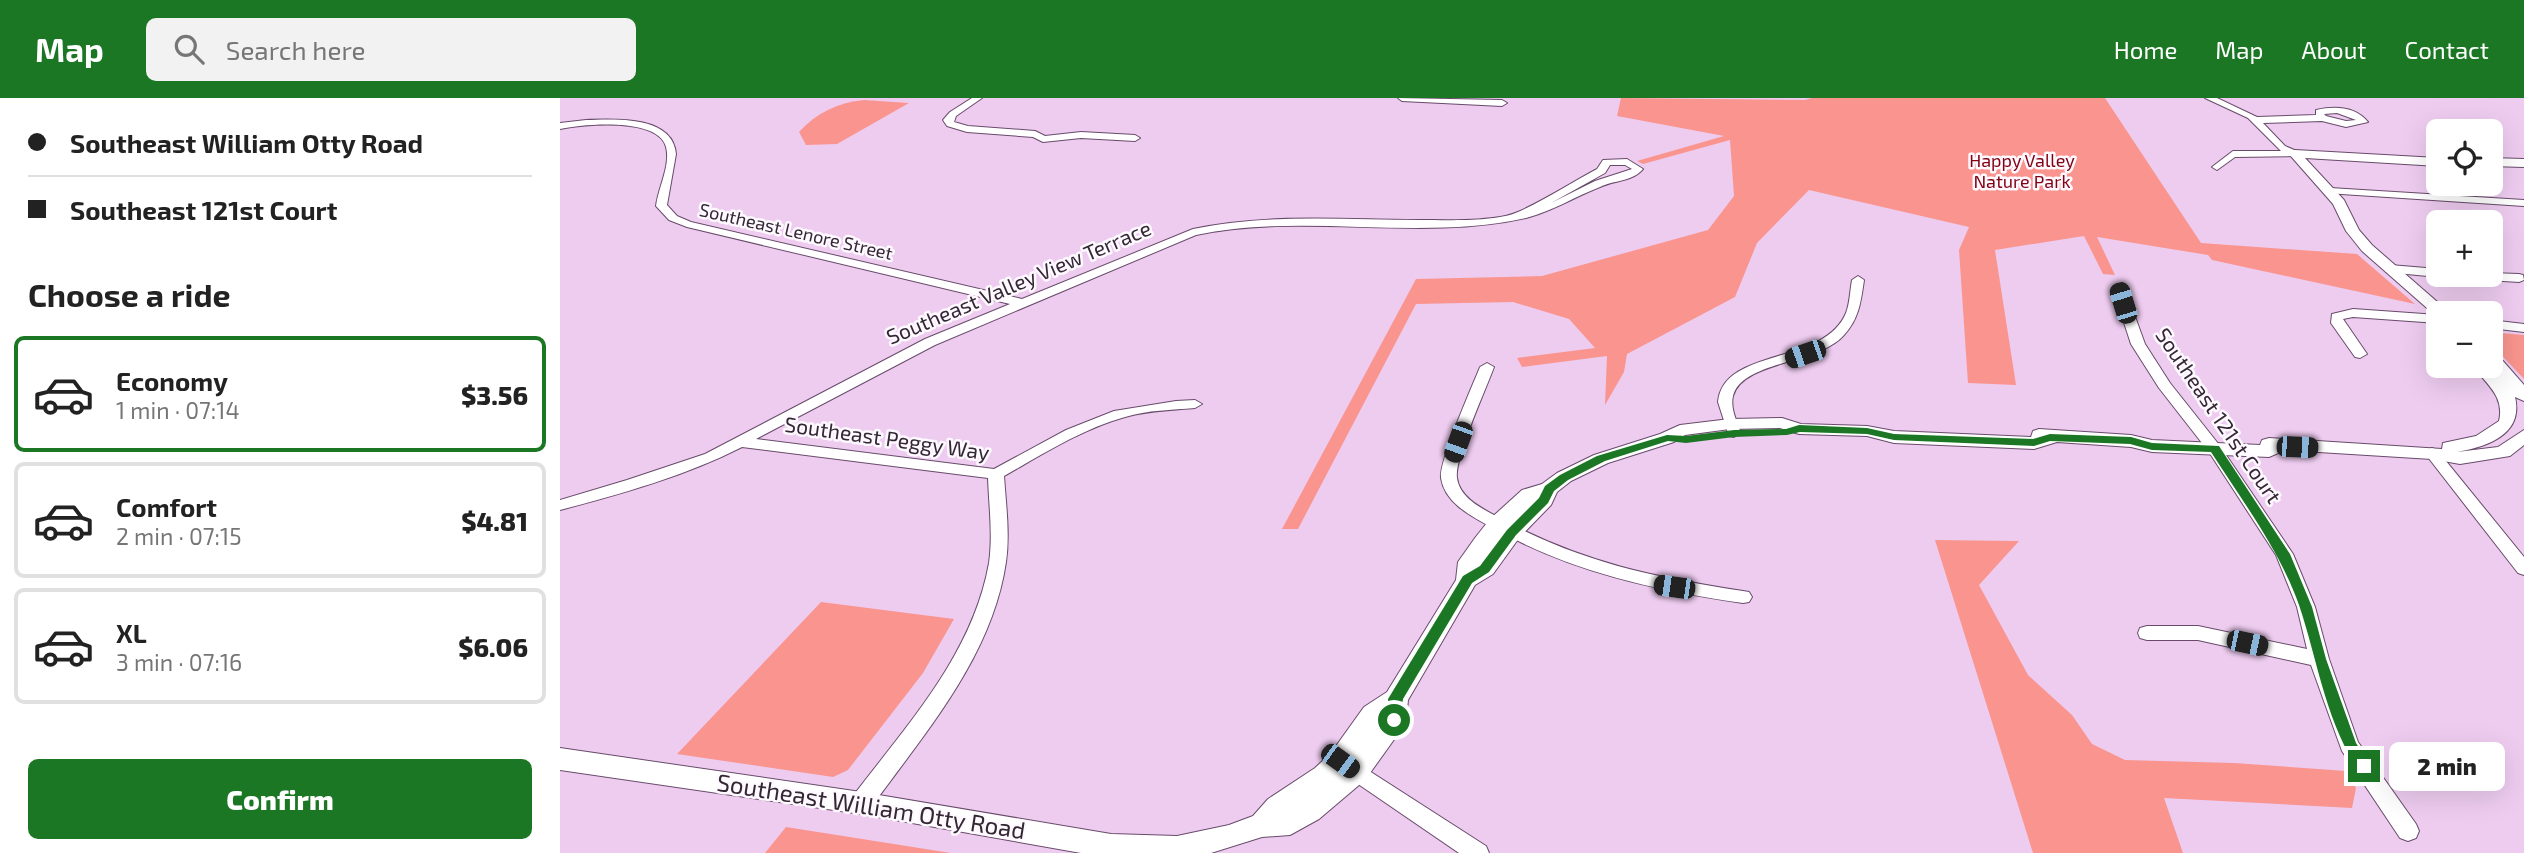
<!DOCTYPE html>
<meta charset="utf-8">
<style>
:root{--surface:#fff;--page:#f2f2f2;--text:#222;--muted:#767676;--line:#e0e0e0;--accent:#1c7725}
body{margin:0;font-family:"Exo 2",sans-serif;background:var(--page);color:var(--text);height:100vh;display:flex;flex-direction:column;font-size:26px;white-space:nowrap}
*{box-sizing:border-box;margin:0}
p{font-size:23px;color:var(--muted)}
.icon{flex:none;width:38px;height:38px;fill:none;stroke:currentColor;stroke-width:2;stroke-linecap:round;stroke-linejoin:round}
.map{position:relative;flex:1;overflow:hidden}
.details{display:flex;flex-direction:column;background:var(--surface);width:560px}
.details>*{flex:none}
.guide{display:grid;align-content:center;height:154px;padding:0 28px;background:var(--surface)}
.controls{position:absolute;left:1866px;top:21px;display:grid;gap:14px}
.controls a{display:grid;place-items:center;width:77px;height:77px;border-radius:10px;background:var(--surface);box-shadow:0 7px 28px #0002;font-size:35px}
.end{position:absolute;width:32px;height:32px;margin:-16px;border:9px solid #1c7725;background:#fff;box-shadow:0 0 0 4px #fff}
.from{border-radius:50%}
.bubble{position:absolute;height:49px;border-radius:10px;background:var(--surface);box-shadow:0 7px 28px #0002;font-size:23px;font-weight:800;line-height:49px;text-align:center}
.car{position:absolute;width:21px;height:42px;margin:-21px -10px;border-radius:9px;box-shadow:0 0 5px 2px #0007;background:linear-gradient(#222 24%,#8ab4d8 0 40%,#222 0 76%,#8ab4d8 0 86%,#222 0)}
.guide b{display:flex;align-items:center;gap:24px;height:66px;font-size:26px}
.guide b+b{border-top:2px solid var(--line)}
.guide i{width:18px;height:18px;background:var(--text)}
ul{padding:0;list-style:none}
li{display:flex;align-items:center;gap:21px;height:116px;margin:0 14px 10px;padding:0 14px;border:4px solid var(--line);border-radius:10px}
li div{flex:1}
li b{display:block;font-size:26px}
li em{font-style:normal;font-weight:800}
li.on{border-color:var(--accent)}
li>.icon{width:63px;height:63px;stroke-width:1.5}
h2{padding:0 28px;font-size:32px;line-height:84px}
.primary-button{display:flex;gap:14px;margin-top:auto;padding:14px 28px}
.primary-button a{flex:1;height:80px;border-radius:10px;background:var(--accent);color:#fff;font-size:28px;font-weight:800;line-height:80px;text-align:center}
header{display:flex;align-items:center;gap:42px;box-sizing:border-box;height:98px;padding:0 35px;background:var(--accent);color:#fff}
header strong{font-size:33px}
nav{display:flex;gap:38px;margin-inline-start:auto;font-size:24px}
.search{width:490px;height:63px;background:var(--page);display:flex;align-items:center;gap:18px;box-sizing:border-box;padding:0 24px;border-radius:10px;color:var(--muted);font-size:26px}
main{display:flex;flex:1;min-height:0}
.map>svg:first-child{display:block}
</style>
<header>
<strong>Map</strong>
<div class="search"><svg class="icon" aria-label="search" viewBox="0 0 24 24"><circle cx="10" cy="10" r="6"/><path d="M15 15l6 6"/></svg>Search here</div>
<nav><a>Home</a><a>Map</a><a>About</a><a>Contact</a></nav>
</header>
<main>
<section class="details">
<div class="guide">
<b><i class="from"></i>Southeast William Otty Road</b>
<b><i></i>Southeast 121st Court</b>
</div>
<h2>Choose a ride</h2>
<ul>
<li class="on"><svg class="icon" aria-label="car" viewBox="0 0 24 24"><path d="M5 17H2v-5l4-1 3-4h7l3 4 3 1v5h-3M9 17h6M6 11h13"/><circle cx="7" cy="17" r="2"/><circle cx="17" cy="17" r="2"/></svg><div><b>Economy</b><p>1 min · 07:14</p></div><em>$3.56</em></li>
<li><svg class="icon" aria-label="car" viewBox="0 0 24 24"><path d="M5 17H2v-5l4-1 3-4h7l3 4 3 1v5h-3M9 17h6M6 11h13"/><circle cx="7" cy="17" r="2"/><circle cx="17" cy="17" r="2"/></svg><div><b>Comfort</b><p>2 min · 07:15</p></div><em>$4.81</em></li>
<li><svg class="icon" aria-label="car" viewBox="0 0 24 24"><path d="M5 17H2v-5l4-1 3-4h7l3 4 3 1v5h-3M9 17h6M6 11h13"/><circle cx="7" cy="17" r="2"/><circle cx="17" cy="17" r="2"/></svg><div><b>XL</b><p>3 min · 07:16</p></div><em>$6.06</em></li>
</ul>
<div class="primary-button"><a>Confirm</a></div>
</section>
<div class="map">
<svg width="1964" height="755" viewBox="0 0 1964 755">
<rect width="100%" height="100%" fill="#eeccf0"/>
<g fill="#f9958e">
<polygon points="1061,0 1245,2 1252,0 1545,0 1641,145 1797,156 1855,206 1652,162 1648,157 1537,139 1555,177 1543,176 1524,138 1435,152 1456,287 1408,285 1399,152 1409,129 1249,92 1197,145 1175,199 1067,256 1064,274 1045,307 1047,258 962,269 957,260 1035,250 1009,221 953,204 856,206 738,431 722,431 856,181 982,178 1148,132 1174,98 1170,42 1083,66 1077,63 1164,38 1057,18"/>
<path d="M304 2 349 5 277 46 246 47 239 34C256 15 279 4 304 2Z"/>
<polygon points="1930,234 1964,237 1964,281 1930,245"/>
<polygon points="1375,442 1459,443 1419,487 1468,577 1512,617 1532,646 1565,662 1674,665 1786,673 1796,690 1792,710 1604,700 1623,755 1473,755"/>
<polygon points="261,504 394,521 363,575 288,672 273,679 117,656"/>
<polygon points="226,729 391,755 205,755"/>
</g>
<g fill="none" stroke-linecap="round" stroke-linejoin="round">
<g stroke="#684b6a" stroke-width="2">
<g id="minor">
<polygon points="412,0 422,0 396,18 394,24 408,28 475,33 485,38 521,34 575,37 580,40 575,43 521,40 483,44 473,39 407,34 387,28 383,22 390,14"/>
<polygon points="838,0 942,2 947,5 942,8 842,3"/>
<path d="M1645 0H1657L1697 19 1756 17V12C1774 8 1795 8 1808 24L1786 29 1762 23 1703 25 1725 48 1739 54V58L1675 59 1657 72 1652 69 1673 53H1721L1688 20ZM1777 15 1796 22 1786 23 1766 18 1764 16Z"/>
<path d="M26 22C54 21 113 17 116 56L107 107 117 118 131 124 462 201 633 131C707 115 787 122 862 122 887 122 936 124 958 114 985 102 1011 85 1037 71L1043 62 1067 61 1083 71C1072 84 1054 82 1040 89 1014 99 993 113 966 120 858 144 744 114 636 137L375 247 196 341 434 371 506 332 554 313 616 303 635 302 642 306 635 310C612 312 588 312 565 319 522 331 483 356 444 378 446 407 450 436 446 464 432 560 363 637 309 712L301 714 293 712 290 705 293 698C347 627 413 556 429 465 433 437 429 408 428 380L182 349C125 378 61 396 0 412V402L67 382 145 356 365 241 450 206 127 129 109 122 96 108C98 90 111 67 106 49 98 19 23 26 0 31V25ZM1050 67H1065L1072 71 1035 83 991 105 1045 75Z"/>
<polygon points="1770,90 1964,102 1964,108 1766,95 1765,93"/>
<polygon points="1830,167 1878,171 1878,177 1883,177 1878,179 1826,174 1824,171"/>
<polygon points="1930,175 1959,176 1963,177 1964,182 1959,184 1911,181 1905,177 1930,177"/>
<path d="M1298 178 1304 182C1301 203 1299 221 1284 237 1259 266 1182 263 1173 298 1170 310 1177 324 1181 335L1174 339 1169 338 1158 304C1163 249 1264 268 1286 215 1290 205 1290 192 1292 182Z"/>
<polygon points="1559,187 1565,191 1585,246 1610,285 1660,348 1733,456 1755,509 1769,561 1798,644 1856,726 1859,733 1856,740 1848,743 1840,740 1782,653 1751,567 1638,542 1587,542 1580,540 1578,535 1580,530 1587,528 1638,528 1747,551 1737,509 1716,457 1649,354 1599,290 1571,246 1553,191"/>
<polygon points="1793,211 1878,217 1878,225 1793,219 1783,221 1807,256 1800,260 1795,259 1771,225 1772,216"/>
<polygon points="1930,222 1964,226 1964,234 1930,230"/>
<path d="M927 265 934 269C926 291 894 361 897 380 900 402 926 412 943 422 1024 465 1094 479 1183 493L1189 494 1192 499 1189 504 1183 505C1094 492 1012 474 933 430 913 419 885 406 881 380 879 363 912 289 920 269Z"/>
<polygon points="1872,350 1877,352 1964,459 1964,477 1958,475 1867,358 1864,355 1867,352"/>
<polygon points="789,660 926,748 929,755 899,755 782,675 778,669 782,663"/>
</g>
</g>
<g stroke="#684b6a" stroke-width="2">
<g id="tertiary">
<polygon points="1735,52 1878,60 1878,68 1745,60 1784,102 1799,132 1812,147 1890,215 1878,215 1876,218 1802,153 1786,133 1773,106 1729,56"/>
<polygon points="1930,60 1964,61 1964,69 1930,68"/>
<path d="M1937 262 1943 263 1964 287V303L1955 299C1964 337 1926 349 1897 354L1938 349 1964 332V347L1950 358 1900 366 1872 361 1725 352 1709 359 1592 354 1571 349 1497 344 1474 351 1334 345 1307 338 1239 336 1220 330 1170 331 1125 337 1114 344 1048 365 1011 383 997 394 991 407 959 440 933 476 915 487 848 602 846 622 843 629 805 682 759 721 730 737 702 739 651 755H521L301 716 0 672V650L301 694 551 736 617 738 669 727 693 718 708 701 755 670 771 655 804 609 827 594 896 482 898 464 915 440 930 421 962 392 982 386 997 375 1034 357 1100 336 1120 327 1170 321 1222 320 1241 326 1307 328 1334 333 1471 339 1473 333 1479 331 1571 337 1592 342 1700 347 1702 342 1709 340 1882 351 1883 345 1916 338 1939 323C1945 298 1926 286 1913 268H1930L1931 263Z"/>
</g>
</g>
<use href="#minor" fill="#fff" fill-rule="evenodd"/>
<use href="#tertiary" fill="#fff" fill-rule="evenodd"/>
</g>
<path fill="#1c7725" d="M1239 327 1307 330 1334 336 1473 341 1490 336 1571 339 1592 345 1659 348 1730 456 1752 509 1766 561 1796 645 1811 668 1809 673H1799C1765 622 1758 563 1739 507 1719 451 1683 404 1651 354L1592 352 1570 346 1490 343 1474 348 1334 342 1307 336 1240 334 1227 337 1174 339 1126 345 1108 343 1045 363 1008 382 994 393 988 405 956 437 929 474 912 485 843 601 839 626H829L828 601 903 478 920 468 947 432 979 400 985 388 1000 377 1037 358 1107 337 1126 338 1174 332 1226 331Z"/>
<g text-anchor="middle" stroke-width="5" stroke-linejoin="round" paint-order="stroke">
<g font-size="18" fill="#810213" stroke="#fef8ff">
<text x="1462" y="69">Happy Valley<tspan x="1462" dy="21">Nature Park</tspan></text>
</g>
<g font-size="18" fill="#332734" stroke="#fef8ff">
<text transform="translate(236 134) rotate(13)" y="6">Southeast Lenore Street</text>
</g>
<g font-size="21" fill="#332734" stroke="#fef8ff">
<text transform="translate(459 185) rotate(-23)" y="7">Southeast Valley View Terrace</text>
<text transform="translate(1658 318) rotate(56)" y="7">Southeast 121st Court</text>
<text transform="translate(327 341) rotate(8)" y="7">Southeast Peggy Way</text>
</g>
<g font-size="24" fill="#332734" stroke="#fef8ff">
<text transform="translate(311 709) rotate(9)" y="8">Southeast William Otty Road</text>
</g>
</g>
</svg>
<div class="controls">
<a><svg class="icon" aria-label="locate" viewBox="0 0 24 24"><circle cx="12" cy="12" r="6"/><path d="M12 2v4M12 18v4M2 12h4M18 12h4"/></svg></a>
<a>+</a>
<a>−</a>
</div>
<i class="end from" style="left:834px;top:622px"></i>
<i class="end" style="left:1804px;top:668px"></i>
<div class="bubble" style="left:1829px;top:644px;width:116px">2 min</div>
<i class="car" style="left:1563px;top:205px;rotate:343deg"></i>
<i class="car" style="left:1245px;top:256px;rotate:251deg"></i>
<i class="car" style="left:898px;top:344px;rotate:200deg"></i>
<i class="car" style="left:1737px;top:349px;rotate:92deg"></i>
<i class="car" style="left:1114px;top:489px;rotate:278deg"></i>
<i class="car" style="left:1687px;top:545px;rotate:102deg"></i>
<i class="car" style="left:780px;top:663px;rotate:126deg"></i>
</div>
</main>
